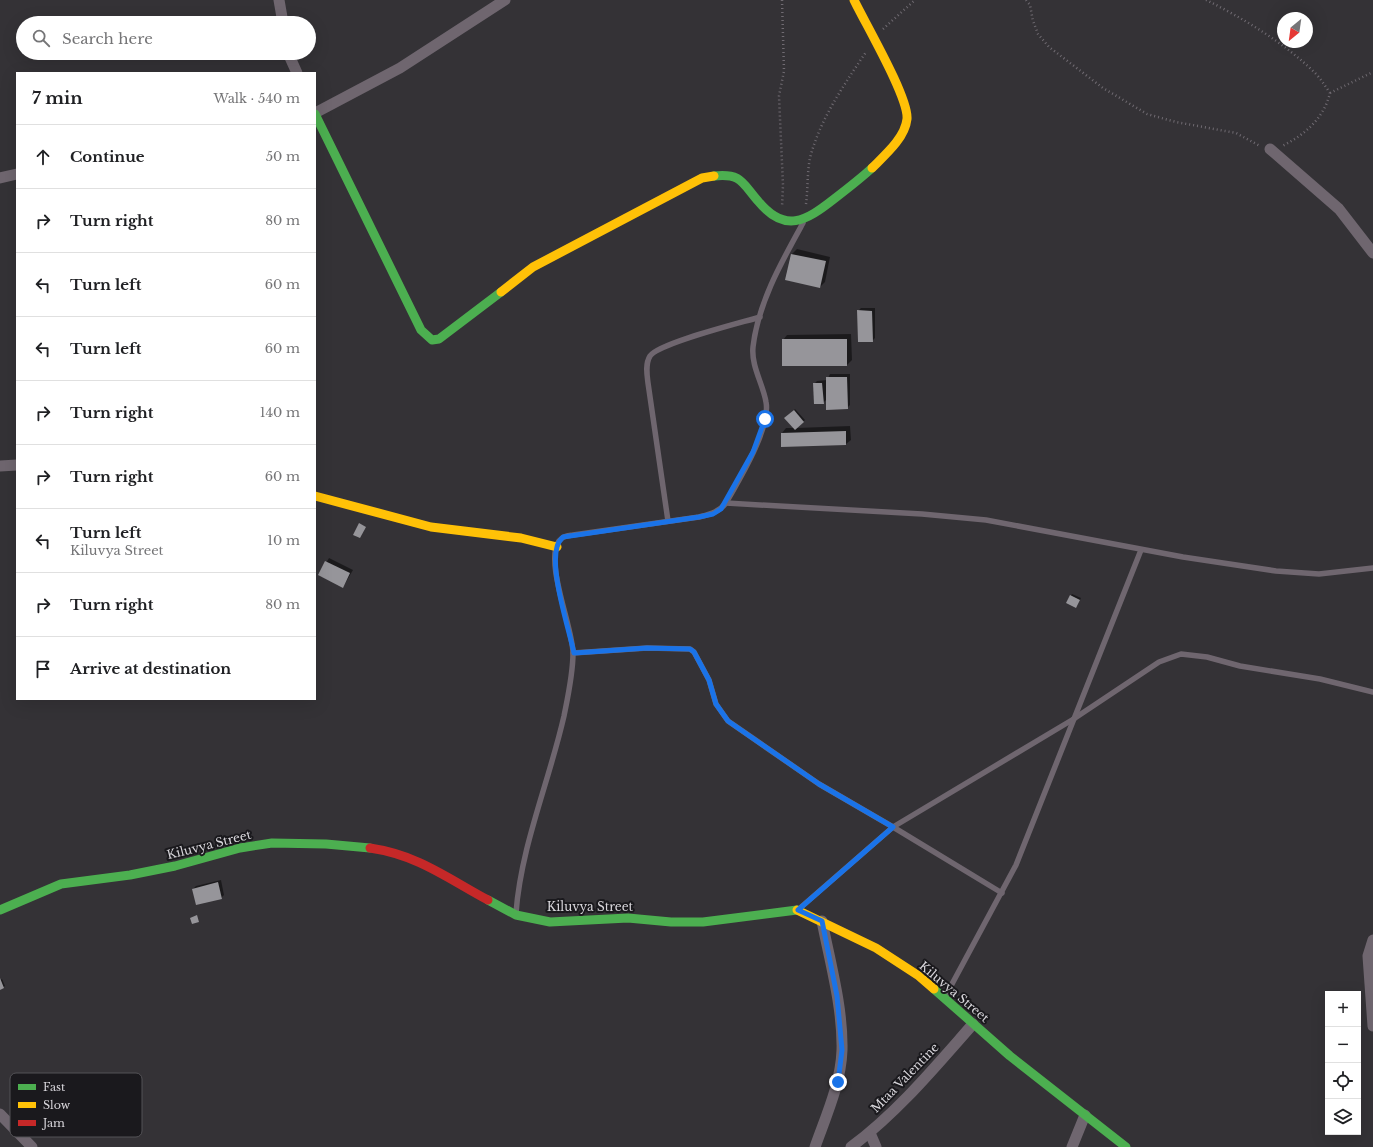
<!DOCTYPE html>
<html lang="en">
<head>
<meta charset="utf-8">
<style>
	:root { --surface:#fff; --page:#f2f2f2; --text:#202124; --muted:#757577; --line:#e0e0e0 }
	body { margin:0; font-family:"Libre Baskerville",serif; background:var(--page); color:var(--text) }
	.controls { position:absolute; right:12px; bottom:12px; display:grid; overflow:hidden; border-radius:0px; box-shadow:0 4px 16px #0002 }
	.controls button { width:36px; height:36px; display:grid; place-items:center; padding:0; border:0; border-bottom:1px solid var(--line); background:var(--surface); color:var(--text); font:20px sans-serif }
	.compass { position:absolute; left:1277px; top:12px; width:36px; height:36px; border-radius:50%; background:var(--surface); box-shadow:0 4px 16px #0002; rotate:209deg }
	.stop { position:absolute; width:12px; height:12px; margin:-9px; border:3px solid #1a73e8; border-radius:50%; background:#fff }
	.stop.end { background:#1a73e8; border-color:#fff; box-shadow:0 1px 4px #0008 }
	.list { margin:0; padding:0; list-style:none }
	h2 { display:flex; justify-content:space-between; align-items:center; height:52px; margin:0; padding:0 16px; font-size:17px }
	h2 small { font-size:13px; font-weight:400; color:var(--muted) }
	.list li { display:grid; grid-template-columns:26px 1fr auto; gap:12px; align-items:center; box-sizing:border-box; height:64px; padding:0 16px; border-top:1px solid var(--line) }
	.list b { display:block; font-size:15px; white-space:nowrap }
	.list p { margin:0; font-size:13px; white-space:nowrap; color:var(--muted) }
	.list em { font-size:13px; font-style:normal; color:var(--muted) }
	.icon { flex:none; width:22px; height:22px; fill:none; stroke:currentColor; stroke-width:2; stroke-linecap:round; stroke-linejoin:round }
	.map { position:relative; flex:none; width:1373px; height:1147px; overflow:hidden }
	.search { position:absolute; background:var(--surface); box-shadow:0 4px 16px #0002; left:16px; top:16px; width:300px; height:44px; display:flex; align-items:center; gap:10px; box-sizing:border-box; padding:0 14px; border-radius:22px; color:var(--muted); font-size:15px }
	.panel { position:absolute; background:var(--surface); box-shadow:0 4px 16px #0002; left:16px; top:72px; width:300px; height:628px; border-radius:0px }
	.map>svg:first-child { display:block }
	.shadow { fill:#0007 }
	.building { fill:#96959a }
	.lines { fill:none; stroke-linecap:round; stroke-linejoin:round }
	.path { stroke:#706b72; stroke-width:2.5; stroke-dasharray:1 3; stroke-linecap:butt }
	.lane { stroke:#6f666f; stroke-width:5.5 }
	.street { stroke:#6f666f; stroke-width:11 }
	.fast { stroke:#4caf50; stroke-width:9 }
	.slow { stroke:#ffc107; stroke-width:9 }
	.jam { stroke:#c62828; stroke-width:9 }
	.route { stroke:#1a73e8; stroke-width:5 }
	.labels { text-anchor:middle; stroke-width:4; stroke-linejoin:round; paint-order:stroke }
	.street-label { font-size:12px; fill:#d8d6db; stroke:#1a191d }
	.key { fill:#1a191d; stroke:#535256; stroke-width:1 }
	.key-label { font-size:11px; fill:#d8d6db }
</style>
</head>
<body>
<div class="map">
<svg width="1373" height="1147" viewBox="0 0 1373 1147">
	<rect width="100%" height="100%" fill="#343236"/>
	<g class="shadow">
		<polygon points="797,249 830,257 825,282 820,287 787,280 792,254"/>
		<polygon points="861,308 875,308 875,338 872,341 858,311"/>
		<polygon points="851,334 852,360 847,365 783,340 787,335"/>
		<polygon points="830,374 850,374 850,405 847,408 827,399 823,403 814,384 817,381 827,380"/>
		<polygon points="795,409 805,420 796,428 850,426 851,440 846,444 782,433 786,428 795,428 786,418"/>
		<polygon points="329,558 353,570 343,587 319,575"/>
		<polygon points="1072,594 1081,598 1077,606 1067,602"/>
		<polygon points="221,880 224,895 221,898 193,889 196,886"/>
		<polygon points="2,979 5,986 0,989 0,980"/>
	</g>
	<g class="building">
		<polygon points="791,254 826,261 820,288 785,280"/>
		<polygon points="857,310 872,311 873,342 858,342"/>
		<rect x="782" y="339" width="65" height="27"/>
		<polygon points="826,377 847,377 848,409 826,410"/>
		<polygon points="813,383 822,383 824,404 814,404"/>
		<polygon points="794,410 804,422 795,430 784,418"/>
		<polygon points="846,431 846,445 781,447 781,433"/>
		<polygon points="359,523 366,527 360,538 353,535"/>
		<polygon points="325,561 350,573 343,588 318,575"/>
		<polygon points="1070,595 1080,600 1076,608 1066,603"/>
		<polygon points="218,882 222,899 196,905 192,889"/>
		<polygon points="197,915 199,922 192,924 190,918"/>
		<polygon points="0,978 4,988 0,990"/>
	</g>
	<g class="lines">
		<g class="path">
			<polyline points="782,0 784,71 779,96 783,185 782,207"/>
			<polyline points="1026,0 1030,5 1033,21 1038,34 1049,47 1103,88 1147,114 1176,122 1236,133 1260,146"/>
			<path d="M1206 0C1243 18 1286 44 1315 73 1321 79 1325 86 1330 93 1324 118 1305 135 1282 146"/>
			<polyline points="883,29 915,0"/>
			<polyline points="1330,93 1373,72"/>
			<path d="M806 204C808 189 807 173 810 158 820 119 844 85 866 52"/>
		</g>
		<g class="lane">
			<polyline points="726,503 922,514 986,520 1183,557 1276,571 1319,574 1373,568"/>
			<path d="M668 521 648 383C647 375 645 364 650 356 659 343 740 323 760 317"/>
			<polyline points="573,653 647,648 690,649 694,652 709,680 716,704 728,721 819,784 893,827 1002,893"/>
			<polyline points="800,908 893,827 1072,720 1159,662 1181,654 1207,657 1240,666 1320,679 1373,692"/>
			<path d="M516 913C521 846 549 782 564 716 568 696 573 674 573 653 573 628 544 561 559 541 563 536 567 536 573 535L699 517C710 514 719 512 726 503 739 480 771 428 766 402 763 384 751 366 753 347 758 303 782 261 803 223"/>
			<polyline points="945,997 1016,865 1141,550"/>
		</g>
		<g class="street">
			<polyline points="279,0 283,23"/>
			<polyline points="288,53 297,73"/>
			<polyline points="315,113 400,68 505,0"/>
			<polyline points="1270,149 1339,209 1373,253"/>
			<polyline points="0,178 17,174"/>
			<polyline points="0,466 17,465"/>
			<polyline points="1373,940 1368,956 1373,1026"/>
			<polyline points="0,1114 32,1147"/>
			<polyline points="870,1133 876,1147"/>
			<path d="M815 1147C826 1116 841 1083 842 1050 843 1008 830 962 822 921"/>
			<path d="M851 1147C898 1112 935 1067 973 1024"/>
			<polyline points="1072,1147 1085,1115"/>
		</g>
		<g class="fast">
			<polyline points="315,114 421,330 432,340 439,339 501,292"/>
			<path d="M714 176C742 173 742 183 758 201 785 234 806 221 834 199 847 189 860 179 872 168"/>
			<polyline points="488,900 516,915 550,922 628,918 671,922 703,922 797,910"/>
			<polyline points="0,910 61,884 130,875 175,866 240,848 272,843 326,844 370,848"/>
			<polyline points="934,989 1010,1056 1126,1147"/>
		</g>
		<g class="slow">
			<path d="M854 0C865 23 909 98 907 119 905 138 885 155 872 168"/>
			<polyline points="501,292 533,267 702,178 714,176"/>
			<polyline points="315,496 431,527 521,538 557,547"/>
			<polyline points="797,910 876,948 919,976 934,989"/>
		</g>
		<path class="jam" d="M370 848C418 855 447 878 488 900"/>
	</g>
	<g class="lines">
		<path class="route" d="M765 419 753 452 721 509 713 514 699 517 563 537C560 540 558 542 557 547 550 571 568 626 574 653L647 648 690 649 694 652 709 680 716 704 728 721 819 784 893 827 798 910 822 921 837 996 842 1050 838 1082"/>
	</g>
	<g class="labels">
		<g class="street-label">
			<text transform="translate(209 845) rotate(-14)" y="4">Kiluvya Street</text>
			<text x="590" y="911">Kiluvya Street</text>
			<text transform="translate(954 992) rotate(40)" y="4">Kiluvya Street</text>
			<text transform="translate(905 1078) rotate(-46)" y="4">Mtaa Valentine</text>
		</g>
	</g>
	<rect x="10" y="1073" width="132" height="64" rx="6" class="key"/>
	<rect x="18" y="1084" width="18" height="6" fill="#4caf50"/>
	<rect x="18" y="1102" width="18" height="6" fill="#ffc107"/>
	<rect x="18" y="1120" width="18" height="6" fill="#c62828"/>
	<g class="key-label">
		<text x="43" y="1091">Fast</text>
		<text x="43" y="1109">Slow</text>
		<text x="43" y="1127">Jam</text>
	</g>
</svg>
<div class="controls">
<button>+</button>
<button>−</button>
<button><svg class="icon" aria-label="locate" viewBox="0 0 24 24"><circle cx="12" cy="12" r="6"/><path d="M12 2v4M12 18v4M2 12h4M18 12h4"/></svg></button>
<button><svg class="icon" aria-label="layers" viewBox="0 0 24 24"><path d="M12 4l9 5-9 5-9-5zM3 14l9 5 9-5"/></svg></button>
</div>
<svg class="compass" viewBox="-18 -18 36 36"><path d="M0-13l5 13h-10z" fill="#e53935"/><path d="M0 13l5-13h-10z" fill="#757577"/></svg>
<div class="stop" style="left:765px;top:419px"></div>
<div class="stop end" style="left:838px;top:1082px"></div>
<div class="search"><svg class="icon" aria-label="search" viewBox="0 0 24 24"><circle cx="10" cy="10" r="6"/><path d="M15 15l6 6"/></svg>Search here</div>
<section class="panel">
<h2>7 min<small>Walk · 540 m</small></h2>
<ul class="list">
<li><svg class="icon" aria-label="ahead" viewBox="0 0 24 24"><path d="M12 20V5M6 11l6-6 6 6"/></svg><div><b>Continue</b></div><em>50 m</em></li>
<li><svg class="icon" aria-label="right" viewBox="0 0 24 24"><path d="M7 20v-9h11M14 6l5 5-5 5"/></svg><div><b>Turn right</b></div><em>80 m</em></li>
<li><svg class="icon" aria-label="left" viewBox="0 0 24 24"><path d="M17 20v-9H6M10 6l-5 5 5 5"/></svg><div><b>Turn left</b></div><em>60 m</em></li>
<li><svg class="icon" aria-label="left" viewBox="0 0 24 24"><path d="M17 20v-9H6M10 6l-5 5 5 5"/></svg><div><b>Turn left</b></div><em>60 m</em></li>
<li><svg class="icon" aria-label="right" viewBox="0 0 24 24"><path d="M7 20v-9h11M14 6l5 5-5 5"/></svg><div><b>Turn right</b></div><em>140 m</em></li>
<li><svg class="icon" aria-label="right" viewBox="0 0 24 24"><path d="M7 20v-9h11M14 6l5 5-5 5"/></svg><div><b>Turn right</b></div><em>60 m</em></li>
<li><svg class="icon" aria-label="left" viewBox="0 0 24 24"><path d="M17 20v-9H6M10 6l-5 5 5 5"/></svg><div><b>Turn left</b><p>Kiluvya Street</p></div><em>10 m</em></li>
<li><svg class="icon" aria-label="right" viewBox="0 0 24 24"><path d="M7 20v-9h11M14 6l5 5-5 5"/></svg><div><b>Turn right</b></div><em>80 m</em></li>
<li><svg class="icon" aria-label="arrive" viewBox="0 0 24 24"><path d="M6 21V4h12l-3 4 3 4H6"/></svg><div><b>Arrive at destination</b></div></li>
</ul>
</section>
</div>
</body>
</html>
